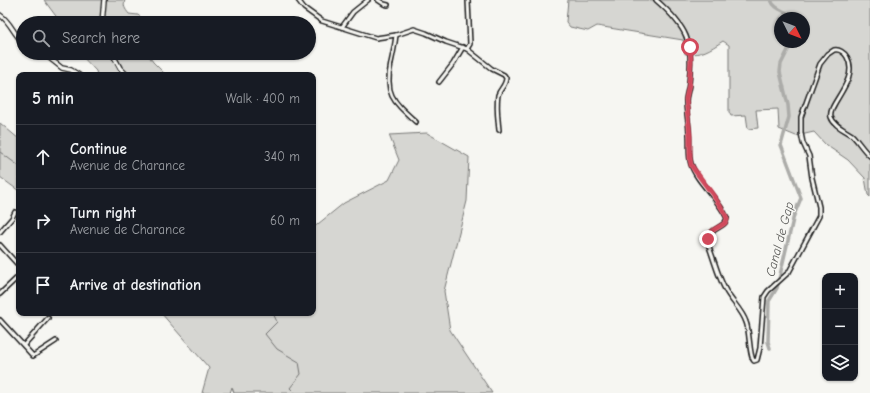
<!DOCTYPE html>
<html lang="en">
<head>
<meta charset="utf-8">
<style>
	:root { --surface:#171b24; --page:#242831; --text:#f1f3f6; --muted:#9ea1a6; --line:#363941 }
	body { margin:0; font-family:"Comic Neue",sans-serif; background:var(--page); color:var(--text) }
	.controls { position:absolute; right:12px; bottom:12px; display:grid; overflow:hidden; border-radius:8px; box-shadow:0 1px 3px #0004 }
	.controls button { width:36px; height:36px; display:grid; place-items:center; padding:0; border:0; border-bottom:1px solid var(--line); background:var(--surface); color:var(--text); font:20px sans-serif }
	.compass { position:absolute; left:774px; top:12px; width:36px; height:36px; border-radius:50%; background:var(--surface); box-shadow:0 1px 3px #0004; rotate:132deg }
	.stop { position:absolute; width:12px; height:12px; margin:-9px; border:3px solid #d1495b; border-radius:50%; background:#fff }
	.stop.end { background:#d1495b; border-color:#fff; box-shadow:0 1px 4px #0008 }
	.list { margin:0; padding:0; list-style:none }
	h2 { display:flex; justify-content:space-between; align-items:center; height:52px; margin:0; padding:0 16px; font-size:17px }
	h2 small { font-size:13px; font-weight:400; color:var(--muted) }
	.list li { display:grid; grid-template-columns:26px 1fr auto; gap:12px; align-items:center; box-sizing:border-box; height:64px; padding:0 16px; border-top:1px solid var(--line) }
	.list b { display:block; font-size:15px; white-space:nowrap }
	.list p { margin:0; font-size:13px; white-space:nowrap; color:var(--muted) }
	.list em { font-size:13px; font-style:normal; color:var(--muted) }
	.icon { flex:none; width:22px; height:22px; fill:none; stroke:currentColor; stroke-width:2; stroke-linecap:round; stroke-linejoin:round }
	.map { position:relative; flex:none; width:870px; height:393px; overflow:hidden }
	.search { position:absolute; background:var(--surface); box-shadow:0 1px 3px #0004; left:16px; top:16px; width:300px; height:44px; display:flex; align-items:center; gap:10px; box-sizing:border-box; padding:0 14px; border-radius:22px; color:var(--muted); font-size:15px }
	.panel { position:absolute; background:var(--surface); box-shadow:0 1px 3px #0004; left:16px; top:72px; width:300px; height:244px; border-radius:8px }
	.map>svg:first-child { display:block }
	.green { fill:#d6d6d2; stroke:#797977; fill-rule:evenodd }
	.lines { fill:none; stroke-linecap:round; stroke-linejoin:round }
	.stream { stroke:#727271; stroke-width:1 }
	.canal { stroke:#acaca9; stroke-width:3.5 }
	.minor-casing { stroke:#1c1c1c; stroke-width:6 }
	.tertiary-casing { stroke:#1c1c1c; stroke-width:6 }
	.minor { stroke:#f6f6f2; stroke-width:3 }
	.tertiary { stroke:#f6f6f2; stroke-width:3.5 }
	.route { stroke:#d1495b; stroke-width:5 }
	.labels { text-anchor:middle; stroke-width:3; stroke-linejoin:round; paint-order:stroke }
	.water-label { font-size:13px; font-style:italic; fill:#565654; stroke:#f6f6f2 }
</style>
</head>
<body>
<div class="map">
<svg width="870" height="393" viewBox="0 0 870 393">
	<rect width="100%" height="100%" fill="#f6f6f2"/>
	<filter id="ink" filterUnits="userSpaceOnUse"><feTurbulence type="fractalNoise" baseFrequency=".025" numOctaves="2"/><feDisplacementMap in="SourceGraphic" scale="8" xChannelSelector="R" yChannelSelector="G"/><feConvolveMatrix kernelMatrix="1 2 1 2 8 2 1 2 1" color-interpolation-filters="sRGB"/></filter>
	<g filter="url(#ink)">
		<g class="green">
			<path d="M44 0H125C123 6 125 9 129 14L138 15 147 23H61Z"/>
			<path d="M568 0H870V197L868 195 865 178 848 160 826 145 814 132 796 136 779 129 778 109 756 110 758 128 748 129 746 115 731 116 729 112V45L723 41C709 50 702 55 685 54L683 40 597 26 588 31 570 27 566 22ZM780 18H804V42H780Z"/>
			<polygon points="79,53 147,53 153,62 166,75 97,75 96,71"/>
			<polygon points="0,123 19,139 19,191 0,177"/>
			<polygon points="427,133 469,157 467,201 444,291 450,330 492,393 234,393 232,387 230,393 202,393 209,368 161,313 313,313 313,228 344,203 389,180 399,160 389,135"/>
		</g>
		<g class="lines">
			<g class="stream">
				<polyline points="0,152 19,166"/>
				<polyline points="273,313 277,322 265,334 277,349 299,362 301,374 290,388 295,393"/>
			</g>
			<g class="canal">
				<path d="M771 0C775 11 787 10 793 18"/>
				<polyline points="770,348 768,342 769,301 777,288 794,215 801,198 781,145 789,117 788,105 780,72 781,64 789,48 790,42"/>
			</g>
			<defs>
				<g id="minor">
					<path d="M298 0 304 8 322 21 376 38 396 35 414 29 426 33 446 42 467 49 492 69 504 75 506 78C506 85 500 89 498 95 496 107 498 119 499 130"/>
					<polyline points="378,0 384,4 388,5"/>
					<path d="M656 0C687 27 694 42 689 83 689 89 686 95 686 101 686 112 689 123 689 134 690 144 688 155 691 164 697 183 718 198 727 218 725 230 708 225 708 244 714 259 718 277 726 291 732 302 742 310 746 322 750 331 749 357 754 361L757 360 760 348 764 297 768 291 789 272 819 216V207L812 178 809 156 803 143 801 133V117L820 64 828 54 834 50C839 49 844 52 847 57 860 80 827 104 831 117 834 126 845 130 852 135 858 141 863 150 870 156"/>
					<polyline points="342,27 353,12 368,0"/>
					<path d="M396 35C395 44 393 54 391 63 384 95 394 102 416 122"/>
					<polyline points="467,49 470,44 468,0"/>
					<polyline points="439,82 453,64 463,47"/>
					<polyline points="0,232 12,218 15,212"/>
					<polyline points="0,245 19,266"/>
					<polyline points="0,294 19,276"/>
					<polyline points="0,320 33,356 56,341"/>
					<polyline points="24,345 48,318"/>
				</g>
				<g id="tertiary">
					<path d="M0 15C11 22 13 34 23 42"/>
					<polyline points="102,23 104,0"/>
					<polyline points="43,53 62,68 71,70 79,75"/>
					<polyline points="112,53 120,68 127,75"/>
				</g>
			</defs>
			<use href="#minor" class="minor-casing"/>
			<use href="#tertiary" class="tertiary-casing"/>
			<use href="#minor" class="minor"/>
			<use href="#tertiary" class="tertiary"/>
		</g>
	</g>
	<g class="lines" filter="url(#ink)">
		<path class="route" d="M690 47 691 61 689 84 686 99 690 135V158L691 165C697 174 728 213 727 220 725 227 711 226 708 239"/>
	</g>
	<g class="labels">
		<g class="water-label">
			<text transform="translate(779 239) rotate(-75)" y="5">Canal de Gap</text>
		</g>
	</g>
</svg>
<div class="controls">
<button>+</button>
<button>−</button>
<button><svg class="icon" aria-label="layers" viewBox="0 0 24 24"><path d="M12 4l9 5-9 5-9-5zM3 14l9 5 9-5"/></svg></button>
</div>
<svg class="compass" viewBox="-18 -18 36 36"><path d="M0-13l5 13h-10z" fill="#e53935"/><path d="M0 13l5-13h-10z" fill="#9ea1a6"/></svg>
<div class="stop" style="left:690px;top:47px"></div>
<div class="stop end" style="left:708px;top:239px"></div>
<div class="search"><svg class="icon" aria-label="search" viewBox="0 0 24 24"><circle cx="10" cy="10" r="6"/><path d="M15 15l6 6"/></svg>Search here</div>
<section class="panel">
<h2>5 min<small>Walk · 400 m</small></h2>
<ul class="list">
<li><svg class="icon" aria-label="ahead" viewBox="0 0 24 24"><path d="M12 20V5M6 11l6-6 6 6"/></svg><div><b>Continue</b><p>Avenue de Charance</p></div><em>340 m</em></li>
<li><svg class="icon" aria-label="right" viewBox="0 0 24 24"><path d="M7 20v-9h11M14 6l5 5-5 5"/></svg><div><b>Turn right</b><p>Avenue de Charance</p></div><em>60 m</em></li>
<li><svg class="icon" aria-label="arrive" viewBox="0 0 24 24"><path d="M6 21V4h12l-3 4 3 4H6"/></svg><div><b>Arrive at destination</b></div></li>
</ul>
</section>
</div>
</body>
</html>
